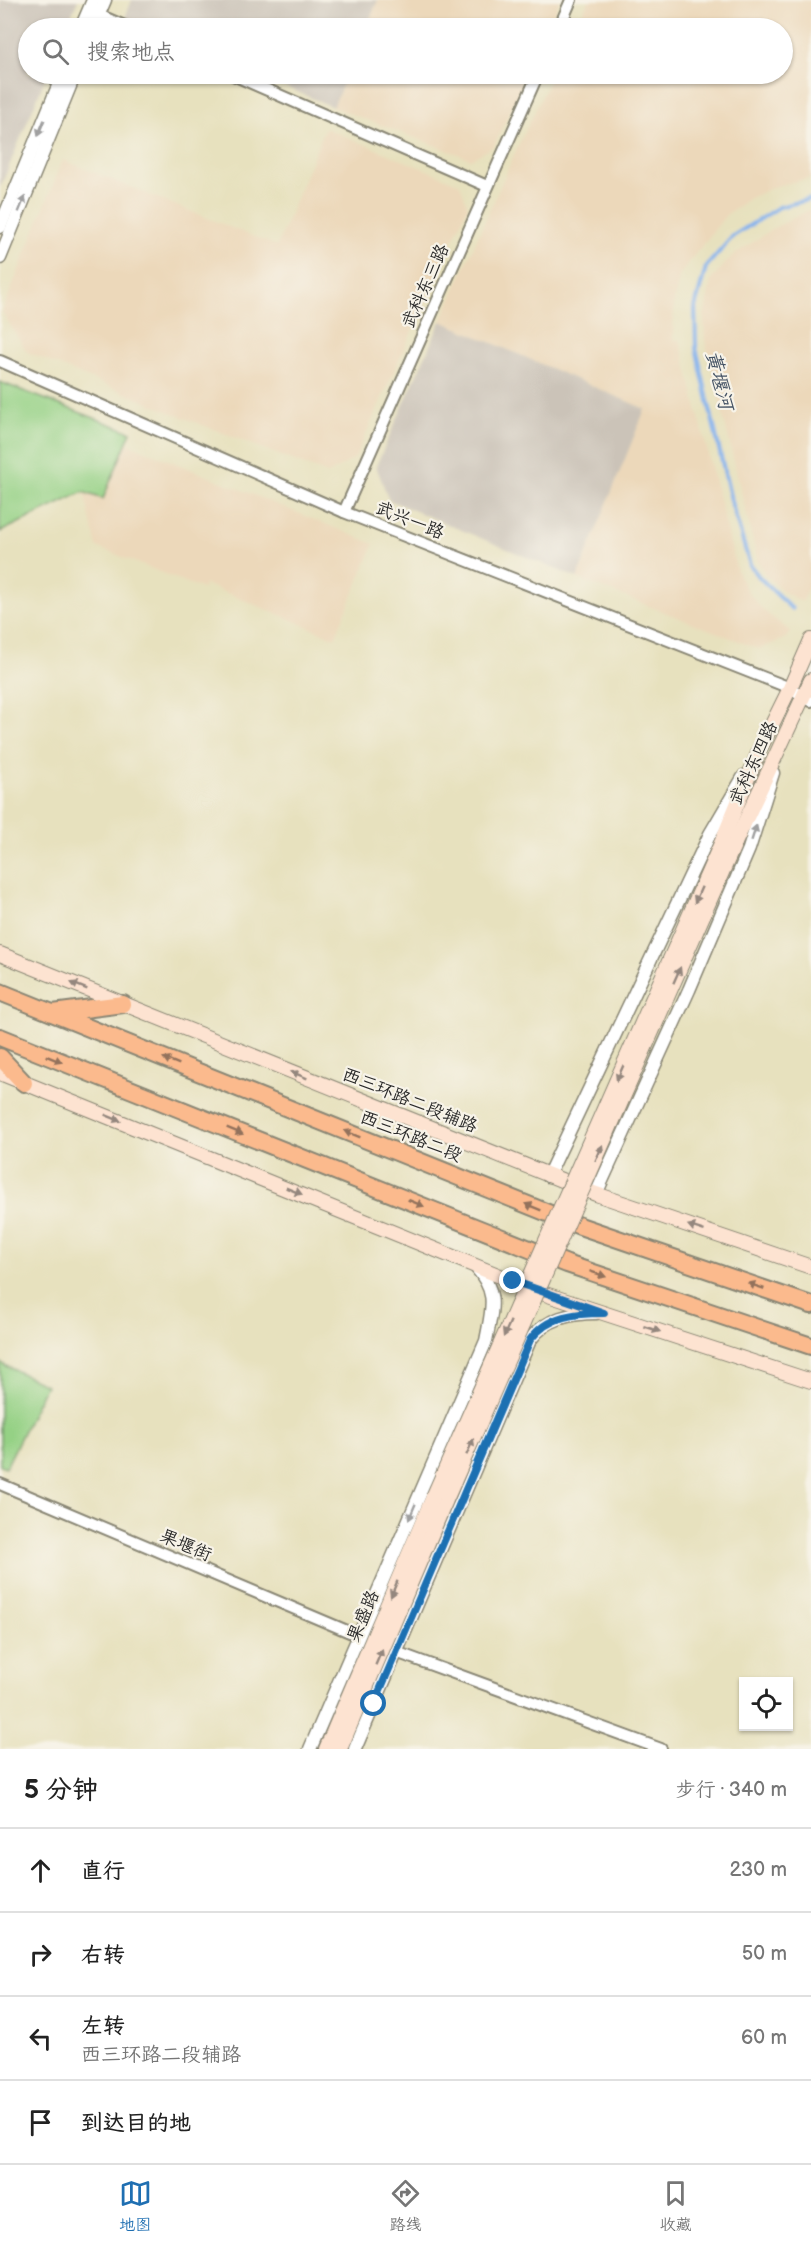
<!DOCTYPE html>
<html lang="zh">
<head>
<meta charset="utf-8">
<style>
	:root { --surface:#fff; --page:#f6f6f6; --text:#222; --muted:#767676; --line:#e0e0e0; --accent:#1f6fb2 }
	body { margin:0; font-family:"Balsamiq Sans","LXGW WenKai TC",sans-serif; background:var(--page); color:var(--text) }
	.controls { position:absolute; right:18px; bottom:18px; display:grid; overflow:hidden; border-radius:0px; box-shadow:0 2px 4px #0004 }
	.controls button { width:54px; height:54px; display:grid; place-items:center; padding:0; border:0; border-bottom:2px solid var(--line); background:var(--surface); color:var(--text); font:30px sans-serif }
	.stop { position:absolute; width:18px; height:18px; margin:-14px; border:4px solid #1f6fb2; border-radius:50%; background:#fff }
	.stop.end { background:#1f6fb2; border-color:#fff; box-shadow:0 2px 6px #0008 }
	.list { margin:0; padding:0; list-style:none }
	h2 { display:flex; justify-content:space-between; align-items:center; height:78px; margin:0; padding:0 24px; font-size:26px }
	h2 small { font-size:20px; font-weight:400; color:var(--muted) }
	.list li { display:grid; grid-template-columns:39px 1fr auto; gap:18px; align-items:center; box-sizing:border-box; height:84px; padding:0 24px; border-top:2px solid var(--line) }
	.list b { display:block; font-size:22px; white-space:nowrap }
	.list p { margin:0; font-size:20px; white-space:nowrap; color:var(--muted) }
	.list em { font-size:20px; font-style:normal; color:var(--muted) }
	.icon { flex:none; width:33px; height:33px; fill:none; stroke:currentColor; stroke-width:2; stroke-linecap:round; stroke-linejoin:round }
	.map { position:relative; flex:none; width:811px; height:1749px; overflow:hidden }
	.search { position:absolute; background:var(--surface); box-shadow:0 2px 4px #0004; left:18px; right:18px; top:18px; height:66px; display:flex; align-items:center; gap:15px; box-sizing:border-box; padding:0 21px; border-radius:33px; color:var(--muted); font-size:22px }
	.sheet { height:414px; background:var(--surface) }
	nav { display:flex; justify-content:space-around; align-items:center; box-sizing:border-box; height:84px; border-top:2px solid var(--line); background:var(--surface); font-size:16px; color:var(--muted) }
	nav a { display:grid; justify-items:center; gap:3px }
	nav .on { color:var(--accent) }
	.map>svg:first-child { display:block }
	.built { fill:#ecd8ba }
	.industrial { fill:#cbc3b8 }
	.green { fill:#95d185; stroke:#607e58; stroke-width:1.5 }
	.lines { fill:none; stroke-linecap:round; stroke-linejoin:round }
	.stream { stroke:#82b1ed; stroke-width:4 }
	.minor-casing { stroke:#898674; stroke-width:14 }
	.tertiary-casing { stroke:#898674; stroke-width:15 }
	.secondary-casing { stroke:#898674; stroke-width:16 }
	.trunk-casing { stroke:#898674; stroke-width:20 }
	.minor { stroke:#fff; stroke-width:10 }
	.tertiary { stroke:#fff; stroke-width:12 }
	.secondary { stroke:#fde3d1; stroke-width:14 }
	.trunk { stroke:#fbba8d; stroke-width:16 }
	.secondary-bridge-casing { stroke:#898674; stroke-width:16; stroke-linecap:butt }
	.secondary-bridge { stroke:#fde3d1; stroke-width:14 }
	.oneway { fill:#a0a0a0 }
	.oneway2 { fill:#94877e }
	.oneway3 { fill:#93725c }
	.route { stroke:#1f6fb2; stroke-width:8 }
	.labels { text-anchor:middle; stroke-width:4.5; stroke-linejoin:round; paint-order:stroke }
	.street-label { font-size:18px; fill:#2b2b2b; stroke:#f7f3e8 }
	.water-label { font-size:20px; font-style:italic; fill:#455365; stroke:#f7f3e8 }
</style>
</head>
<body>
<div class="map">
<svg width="811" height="1749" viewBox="0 0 811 1749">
	<rect width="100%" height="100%" fill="#f7f3e8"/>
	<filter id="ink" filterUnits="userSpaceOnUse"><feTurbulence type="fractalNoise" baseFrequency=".0167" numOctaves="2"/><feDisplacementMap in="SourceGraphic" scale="12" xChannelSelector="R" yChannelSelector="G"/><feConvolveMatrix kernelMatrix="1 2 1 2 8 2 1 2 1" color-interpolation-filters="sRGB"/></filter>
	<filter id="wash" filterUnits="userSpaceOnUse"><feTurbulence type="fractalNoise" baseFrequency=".008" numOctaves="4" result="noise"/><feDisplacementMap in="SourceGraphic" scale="24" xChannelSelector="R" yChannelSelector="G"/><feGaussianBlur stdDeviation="1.35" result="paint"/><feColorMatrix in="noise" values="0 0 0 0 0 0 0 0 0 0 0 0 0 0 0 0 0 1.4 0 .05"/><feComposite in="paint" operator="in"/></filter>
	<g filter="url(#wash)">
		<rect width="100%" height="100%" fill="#e7e1be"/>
		<g class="built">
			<polygon points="378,0 560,0 548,28 366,28"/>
			<polygon points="589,0 811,0 811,178 776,186 750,198 726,215 680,274 674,300 673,340 680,340 737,571 747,591 763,610 791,632 786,638 759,649 577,578 645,409 441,321 518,146 553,74 782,74 782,28 575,28"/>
			<polygon points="347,74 527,74 494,146 471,159 333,107"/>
			<polygon points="325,128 460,184 468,207 355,458 328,474 177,415 27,352 2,312 63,160 277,246"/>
			<polygon points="811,209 811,581 802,602 784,592 766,576 758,562 705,340 704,318 711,280 732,256 774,228"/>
			<polygon points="126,443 374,544 335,638 205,584 203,589 97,547 84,492 103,499"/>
		</g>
		<g class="industrial">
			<polygon points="0,0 78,0 66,28 28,28 28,74 47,74 0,188"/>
			<polygon points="132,0 378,0 366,28 150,28 125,18"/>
			<polygon points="255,74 347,74 333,107"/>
			<polygon points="441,321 645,409 577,578 389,500 376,466"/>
		</g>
		<g class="green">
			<polygon points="0,382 131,432 103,499 83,492 0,532"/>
			<polygon points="0,1363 46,1385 6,1467 0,1465"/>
		</g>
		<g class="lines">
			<polyline class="stream" points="792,609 760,578 750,565 732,505 696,348 695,307 706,267 733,236 779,207 811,199"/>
		</g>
	</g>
	<g filter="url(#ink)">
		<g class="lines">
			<defs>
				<g id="minor">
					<polyline points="99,15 129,28"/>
					<polyline points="559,28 571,0"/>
					<polyline points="231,74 487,186"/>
					<polyline points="0,361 344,512 790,688 811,701"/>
					<polyline points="344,512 538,74"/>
					<polyline points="0,1484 359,1636"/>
					<polyline points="396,1652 661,1749"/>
				</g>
				<g id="tertiary">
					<polyline points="81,28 93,0"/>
					<polyline points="93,28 105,0"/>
					<polyline points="0,227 63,74"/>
					<polyline points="0,258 75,74"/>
					<polyline points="548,1176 710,834 744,776"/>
					<polyline points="596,1194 689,990 749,849 773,773"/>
					<path d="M310 1749 486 1341C492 1308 499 1293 475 1266"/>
					<path d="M355 1749 530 1340C546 1318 571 1313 597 1313"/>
				</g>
				<g id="secondary">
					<polyline points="722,841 760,749 790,688 811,640"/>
					<polyline points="735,843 811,680"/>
					<polyline points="0,954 596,1194 811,1267"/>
					<polyline points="0,1073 542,1293 811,1381"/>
					<polyline points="326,1749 433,1497"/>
					<polyline points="340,1749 446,1500"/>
				</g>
				<g id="trunk">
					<polyline points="0,992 580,1226 811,1305"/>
					<polyline points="53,1013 123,1004"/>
					<polyline points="0,1037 567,1264 811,1346"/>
					<polyline points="0,1057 24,1083"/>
				</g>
			</defs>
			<use href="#minor" class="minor-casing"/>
			<use href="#tertiary" class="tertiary-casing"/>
			<use href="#secondary" class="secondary-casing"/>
			<use href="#trunk" class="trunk-casing"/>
			<use href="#minor" class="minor"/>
			<use href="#tertiary" class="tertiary"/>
			<use href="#secondary" class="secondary"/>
			<use href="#trunk" class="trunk"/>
			<defs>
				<g id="secondary-bridge">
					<polyline points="433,1497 722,841"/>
					<polyline points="446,1500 735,843"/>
				</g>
			</defs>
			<use href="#secondary-bridge" class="secondary-bridge-casing"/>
			<use href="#secondary-bridge" class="secondary-bridge"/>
		</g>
		<defs><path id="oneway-solid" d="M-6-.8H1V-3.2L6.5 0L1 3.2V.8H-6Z" transform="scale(1.5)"/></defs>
		<g class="oneway">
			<use href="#oneway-solid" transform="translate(41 128) rotate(112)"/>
			<use href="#oneway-solid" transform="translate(22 204) rotate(-68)"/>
			<use href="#oneway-solid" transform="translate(754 833) rotate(-72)"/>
			<use href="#oneway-solid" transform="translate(412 1512) rotate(113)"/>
		</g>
		<g class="oneway2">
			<use href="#oneway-solid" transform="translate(698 895) rotate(114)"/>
			<use href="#oneway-solid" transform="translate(677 975) rotate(-66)"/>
			<use href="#oneway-solid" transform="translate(79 986) rotate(-158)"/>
			<use href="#oneway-solid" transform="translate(620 1073) rotate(114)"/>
			<use href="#oneway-solid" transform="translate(299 1075) rotate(-158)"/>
			<use href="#oneway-solid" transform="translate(113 1118) rotate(22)"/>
			<use href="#oneway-solid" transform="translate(599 1153) rotate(-66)"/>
			<use href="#oneway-solid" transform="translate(294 1191) rotate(22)"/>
			<use href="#oneway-solid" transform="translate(696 1228) rotate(-161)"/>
			<use href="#oneway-solid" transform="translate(507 1329) rotate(114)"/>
			<use href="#oneway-solid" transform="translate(652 1329) rotate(18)"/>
			<use href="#oneway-solid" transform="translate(470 1447) rotate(-66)"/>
			<use href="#oneway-solid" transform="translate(394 1589) rotate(113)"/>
			<use href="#oneway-solid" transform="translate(379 1657) rotate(-67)"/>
		</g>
		<g class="oneway3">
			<use href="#oneway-solid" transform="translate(54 1059) rotate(22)"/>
			<use href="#oneway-solid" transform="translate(171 1061) rotate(-158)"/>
			<use href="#oneway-solid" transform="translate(235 1131) rotate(22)"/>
			<use href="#oneway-solid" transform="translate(352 1134) rotate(-158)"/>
			<use href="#oneway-solid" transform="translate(416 1203) rotate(22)"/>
			<use href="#oneway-solid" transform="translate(533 1207) rotate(-158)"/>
			<use href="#oneway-solid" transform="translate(598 1274) rotate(19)"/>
			<use href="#oneway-solid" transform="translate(756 1286) rotate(-161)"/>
		</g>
	</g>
	<g class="lines" filter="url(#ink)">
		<path class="route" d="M374 1704 530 1340C548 1315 576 1313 604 1313L513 1281"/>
	</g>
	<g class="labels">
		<g class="street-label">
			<text transform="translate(425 286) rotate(-66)" y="6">武科东三路</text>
			<text transform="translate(410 520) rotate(22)" y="6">武兴一路</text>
			<text transform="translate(753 763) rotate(-65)" y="6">武科东四路</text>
			<text transform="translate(410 1100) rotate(22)" y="6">西三环路二段辅路</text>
			<text transform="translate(411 1136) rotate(22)" y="6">西三环路二段</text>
			<text transform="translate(186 1545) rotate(23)" y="6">果堰街</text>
			<text transform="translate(363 1616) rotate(-67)" y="6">果盛路</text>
		</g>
		<g class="water-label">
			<text transform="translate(720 380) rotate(76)" y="7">黄堰河</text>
		</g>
	</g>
</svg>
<div class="controls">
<button><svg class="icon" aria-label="locate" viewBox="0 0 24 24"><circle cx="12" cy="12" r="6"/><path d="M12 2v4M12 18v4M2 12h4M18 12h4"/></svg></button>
</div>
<div class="stop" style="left:374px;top:1704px"></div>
<div class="stop end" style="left:513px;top:1281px"></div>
<div class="search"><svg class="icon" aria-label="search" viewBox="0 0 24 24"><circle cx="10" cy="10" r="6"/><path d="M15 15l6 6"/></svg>搜索地点</div>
</div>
<section class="sheet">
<h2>5 分钟<small>步行 · 340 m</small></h2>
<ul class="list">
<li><svg class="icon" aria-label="ahead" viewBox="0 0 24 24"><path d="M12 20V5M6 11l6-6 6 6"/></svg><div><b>直行</b></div><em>230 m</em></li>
<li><svg class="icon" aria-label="right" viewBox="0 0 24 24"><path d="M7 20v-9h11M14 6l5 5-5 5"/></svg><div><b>右转</b></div><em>50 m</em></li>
<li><svg class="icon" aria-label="left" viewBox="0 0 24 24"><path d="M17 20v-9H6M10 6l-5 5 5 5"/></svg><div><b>左转</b><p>西三环路二段辅路</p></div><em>60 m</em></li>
<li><svg class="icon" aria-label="arrive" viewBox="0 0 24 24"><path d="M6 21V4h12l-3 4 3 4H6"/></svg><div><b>到达目的地</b></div></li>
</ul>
</section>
<nav>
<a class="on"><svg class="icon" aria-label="map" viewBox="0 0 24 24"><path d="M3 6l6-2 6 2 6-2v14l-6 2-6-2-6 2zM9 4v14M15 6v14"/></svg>地图</a>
<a><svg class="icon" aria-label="directions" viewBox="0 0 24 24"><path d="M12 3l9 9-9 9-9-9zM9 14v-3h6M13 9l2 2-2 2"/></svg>路线</a>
<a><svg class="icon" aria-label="saved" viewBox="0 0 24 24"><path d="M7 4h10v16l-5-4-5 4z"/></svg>收藏</a>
</nav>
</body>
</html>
